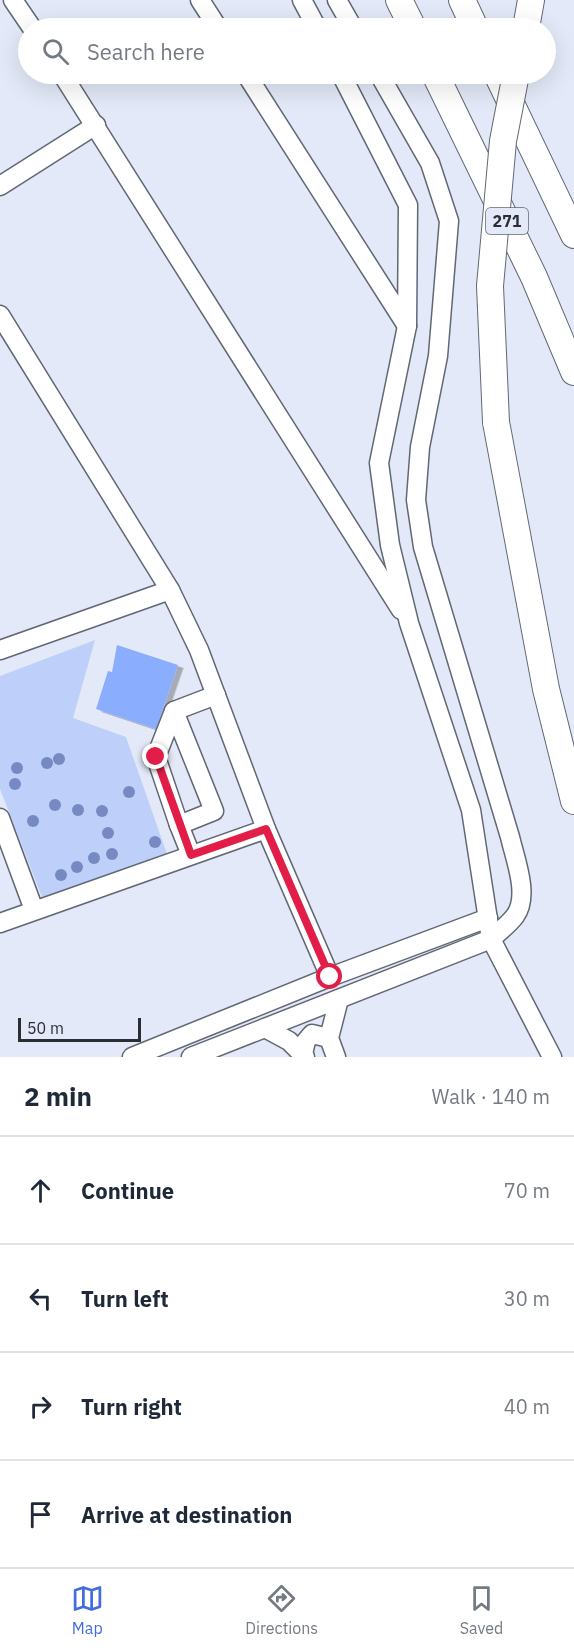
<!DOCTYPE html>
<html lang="en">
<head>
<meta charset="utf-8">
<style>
	:root { --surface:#fff; --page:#f6f6f7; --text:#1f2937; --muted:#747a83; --line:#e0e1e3; --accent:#436cde }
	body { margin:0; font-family:"IBM Plex Sans",sans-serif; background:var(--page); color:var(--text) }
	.scale { position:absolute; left:18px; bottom:15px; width:123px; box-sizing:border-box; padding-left:6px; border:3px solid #2b2d33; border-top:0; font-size:16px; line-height:21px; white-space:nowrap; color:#2b2d33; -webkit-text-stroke:4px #e3e9f8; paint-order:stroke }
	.stop { position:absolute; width:18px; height:18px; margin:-14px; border:4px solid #e11d48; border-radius:50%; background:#fff }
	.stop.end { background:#e11d48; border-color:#fff; box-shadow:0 2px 6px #0008 }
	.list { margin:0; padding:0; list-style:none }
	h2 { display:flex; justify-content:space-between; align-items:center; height:78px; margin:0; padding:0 24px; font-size:26px }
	h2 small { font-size:20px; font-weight:400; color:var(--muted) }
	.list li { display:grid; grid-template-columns:39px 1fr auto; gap:18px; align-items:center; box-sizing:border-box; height:108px; padding:0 24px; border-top:2px solid var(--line) }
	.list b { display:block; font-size:22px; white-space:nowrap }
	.list em { font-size:20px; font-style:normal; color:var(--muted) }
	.icon { flex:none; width:33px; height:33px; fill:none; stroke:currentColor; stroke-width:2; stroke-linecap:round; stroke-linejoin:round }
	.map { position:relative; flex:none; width:574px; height:1057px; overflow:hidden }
	.search { position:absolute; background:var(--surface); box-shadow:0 6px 24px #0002; left:18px; right:18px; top:18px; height:66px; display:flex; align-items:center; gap:15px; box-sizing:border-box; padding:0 21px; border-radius:33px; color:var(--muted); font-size:22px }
	.sheet { height:510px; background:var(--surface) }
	nav { display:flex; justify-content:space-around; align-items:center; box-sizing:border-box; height:84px; border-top:2px solid var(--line); background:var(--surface); font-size:16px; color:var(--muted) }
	nav a { display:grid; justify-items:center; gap:3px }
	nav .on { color:var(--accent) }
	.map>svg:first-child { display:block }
	.green { fill:#bed0f9 }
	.building { fill:#8badfd; filter:url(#shadow) }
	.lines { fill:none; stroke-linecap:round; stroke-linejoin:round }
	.minor-casing { stroke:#616773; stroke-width:21 }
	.highway-casing { stroke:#616773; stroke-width:28 }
	.minor { stroke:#fff; stroke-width:18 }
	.highway { stroke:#fff; stroke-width:26 }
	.highway-bridge-casing { stroke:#616773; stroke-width:28; stroke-linecap:butt }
	.highway-bridge { stroke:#fff; stroke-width:26 }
	.tree { fill:#7689c1 }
	.route { stroke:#e11d48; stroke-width:8 }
	.labels { text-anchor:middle; stroke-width:4.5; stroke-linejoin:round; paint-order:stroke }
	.shield { fill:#e3e9f8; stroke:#62656e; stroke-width:1.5 }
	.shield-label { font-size:16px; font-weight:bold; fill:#2b2d33 }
</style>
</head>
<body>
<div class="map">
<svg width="574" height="1057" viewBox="0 0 574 1057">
	<defs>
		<filter id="shadow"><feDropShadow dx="5.5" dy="3" stdDeviation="0" flood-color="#0004"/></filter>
	</defs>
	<rect width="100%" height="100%" fill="#e3e9f8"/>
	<polygon class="green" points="95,640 73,718 126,737 167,854 42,897 0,789 0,676"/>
	<polygon class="building" points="117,645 178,665 156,729 96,709 108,671 112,672"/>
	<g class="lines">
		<defs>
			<g id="minor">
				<polyline points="13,0 32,28"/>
				<polyline points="200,0 218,28"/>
				<polyline points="302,0 317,28"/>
				<polyline points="337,0 353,28"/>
				<polyline points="62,74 401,610"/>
				<polyline points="246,74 407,326"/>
				<polyline points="341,74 408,205 407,326 379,463 390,545 409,623 471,810 491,939 552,1057"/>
				<polyline points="0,186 96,125"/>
				<polyline points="0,315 170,590 199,650 266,829 330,977"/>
				<polyline points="0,650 170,590"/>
				<polyline points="174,711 156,757 179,825"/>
				<polyline points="0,818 34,910"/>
				<polyline points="191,855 179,825 214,811 174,711 216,695"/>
				<polyline points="0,923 266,829"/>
				<polyline points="265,1028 289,1041 305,1057"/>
				<polyline points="303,1054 306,1041 312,1034 329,1038"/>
				<polyline points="132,1057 330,977 488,918"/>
				<path d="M191 1057 491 939C499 932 509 924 515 916 530 896 515 859 510 837L423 547 416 500 420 447 438 356 449 221 430 163 379 74"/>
				<polyline points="336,1057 329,1038 339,999"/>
			</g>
			<g id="highway">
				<polyline points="399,0 413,28"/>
				<polyline points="462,0 475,28"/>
				<polyline points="526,28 531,0"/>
				<polyline points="435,74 534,277 574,372"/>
				<polyline points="497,74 574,235"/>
				<polyline points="496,422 546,689 574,801"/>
			</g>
		</defs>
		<use href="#minor" class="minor-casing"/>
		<use href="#highway" class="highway-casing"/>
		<use href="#minor" class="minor"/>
		<use href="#highway" class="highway"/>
		<defs>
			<polyline id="highway-bridge" points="496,422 490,286 503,141 516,74"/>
		</defs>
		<use href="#highway-bridge" class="highway-bridge-casing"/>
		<use href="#highway-bridge" class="highway-bridge"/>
	</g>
	<g class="tree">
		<circle cx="59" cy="759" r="6"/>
		<circle cx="47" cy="763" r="6"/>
		<circle cx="17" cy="768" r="6"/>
		<circle cx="15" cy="784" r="6"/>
		<circle cx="129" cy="792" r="6"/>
		<circle cx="55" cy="805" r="6"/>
		<circle cx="78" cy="810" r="6"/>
		<circle cx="102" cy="811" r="6"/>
		<circle cx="33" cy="821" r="6"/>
		<circle cx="108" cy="833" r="6"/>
		<circle cx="155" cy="842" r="6"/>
		<circle cx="112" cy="854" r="6"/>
		<circle cx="94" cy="858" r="6"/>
		<circle cx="77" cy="867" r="6"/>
		<circle cx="61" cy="875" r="6"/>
	</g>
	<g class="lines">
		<polyline class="route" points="156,757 191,855 266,829 330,977"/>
	</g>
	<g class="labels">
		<rect class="shield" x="486" y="208" width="42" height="26" rx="4.5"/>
		<g class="shield-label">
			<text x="507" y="227">271</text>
		</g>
	</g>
</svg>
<div class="scale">50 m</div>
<div class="stop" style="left:330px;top:977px"></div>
<div class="stop end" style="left:156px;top:757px"></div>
<div class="search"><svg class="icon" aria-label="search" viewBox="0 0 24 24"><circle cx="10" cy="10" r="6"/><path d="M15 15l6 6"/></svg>Search here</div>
</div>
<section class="sheet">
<h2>2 min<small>Walk · 140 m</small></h2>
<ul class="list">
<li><svg class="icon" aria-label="ahead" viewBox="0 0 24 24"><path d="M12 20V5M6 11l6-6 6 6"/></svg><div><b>Continue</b></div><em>70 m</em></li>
<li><svg class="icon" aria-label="left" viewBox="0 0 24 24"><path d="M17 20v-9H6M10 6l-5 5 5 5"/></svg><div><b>Turn left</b></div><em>30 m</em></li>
<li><svg class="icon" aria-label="right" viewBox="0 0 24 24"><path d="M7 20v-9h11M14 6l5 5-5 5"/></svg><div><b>Turn right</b></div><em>40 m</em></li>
<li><svg class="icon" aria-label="arrive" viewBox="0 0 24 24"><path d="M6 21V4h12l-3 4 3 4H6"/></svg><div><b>Arrive at destination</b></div></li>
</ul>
</section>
<nav>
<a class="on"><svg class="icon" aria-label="map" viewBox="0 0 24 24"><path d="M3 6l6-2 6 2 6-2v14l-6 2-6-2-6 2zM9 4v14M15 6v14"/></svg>Map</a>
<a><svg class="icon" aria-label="directions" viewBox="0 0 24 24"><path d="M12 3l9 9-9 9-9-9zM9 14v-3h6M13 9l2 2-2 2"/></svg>Directions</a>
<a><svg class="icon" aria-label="saved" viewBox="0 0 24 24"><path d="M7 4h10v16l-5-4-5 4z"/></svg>Saved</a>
</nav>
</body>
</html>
